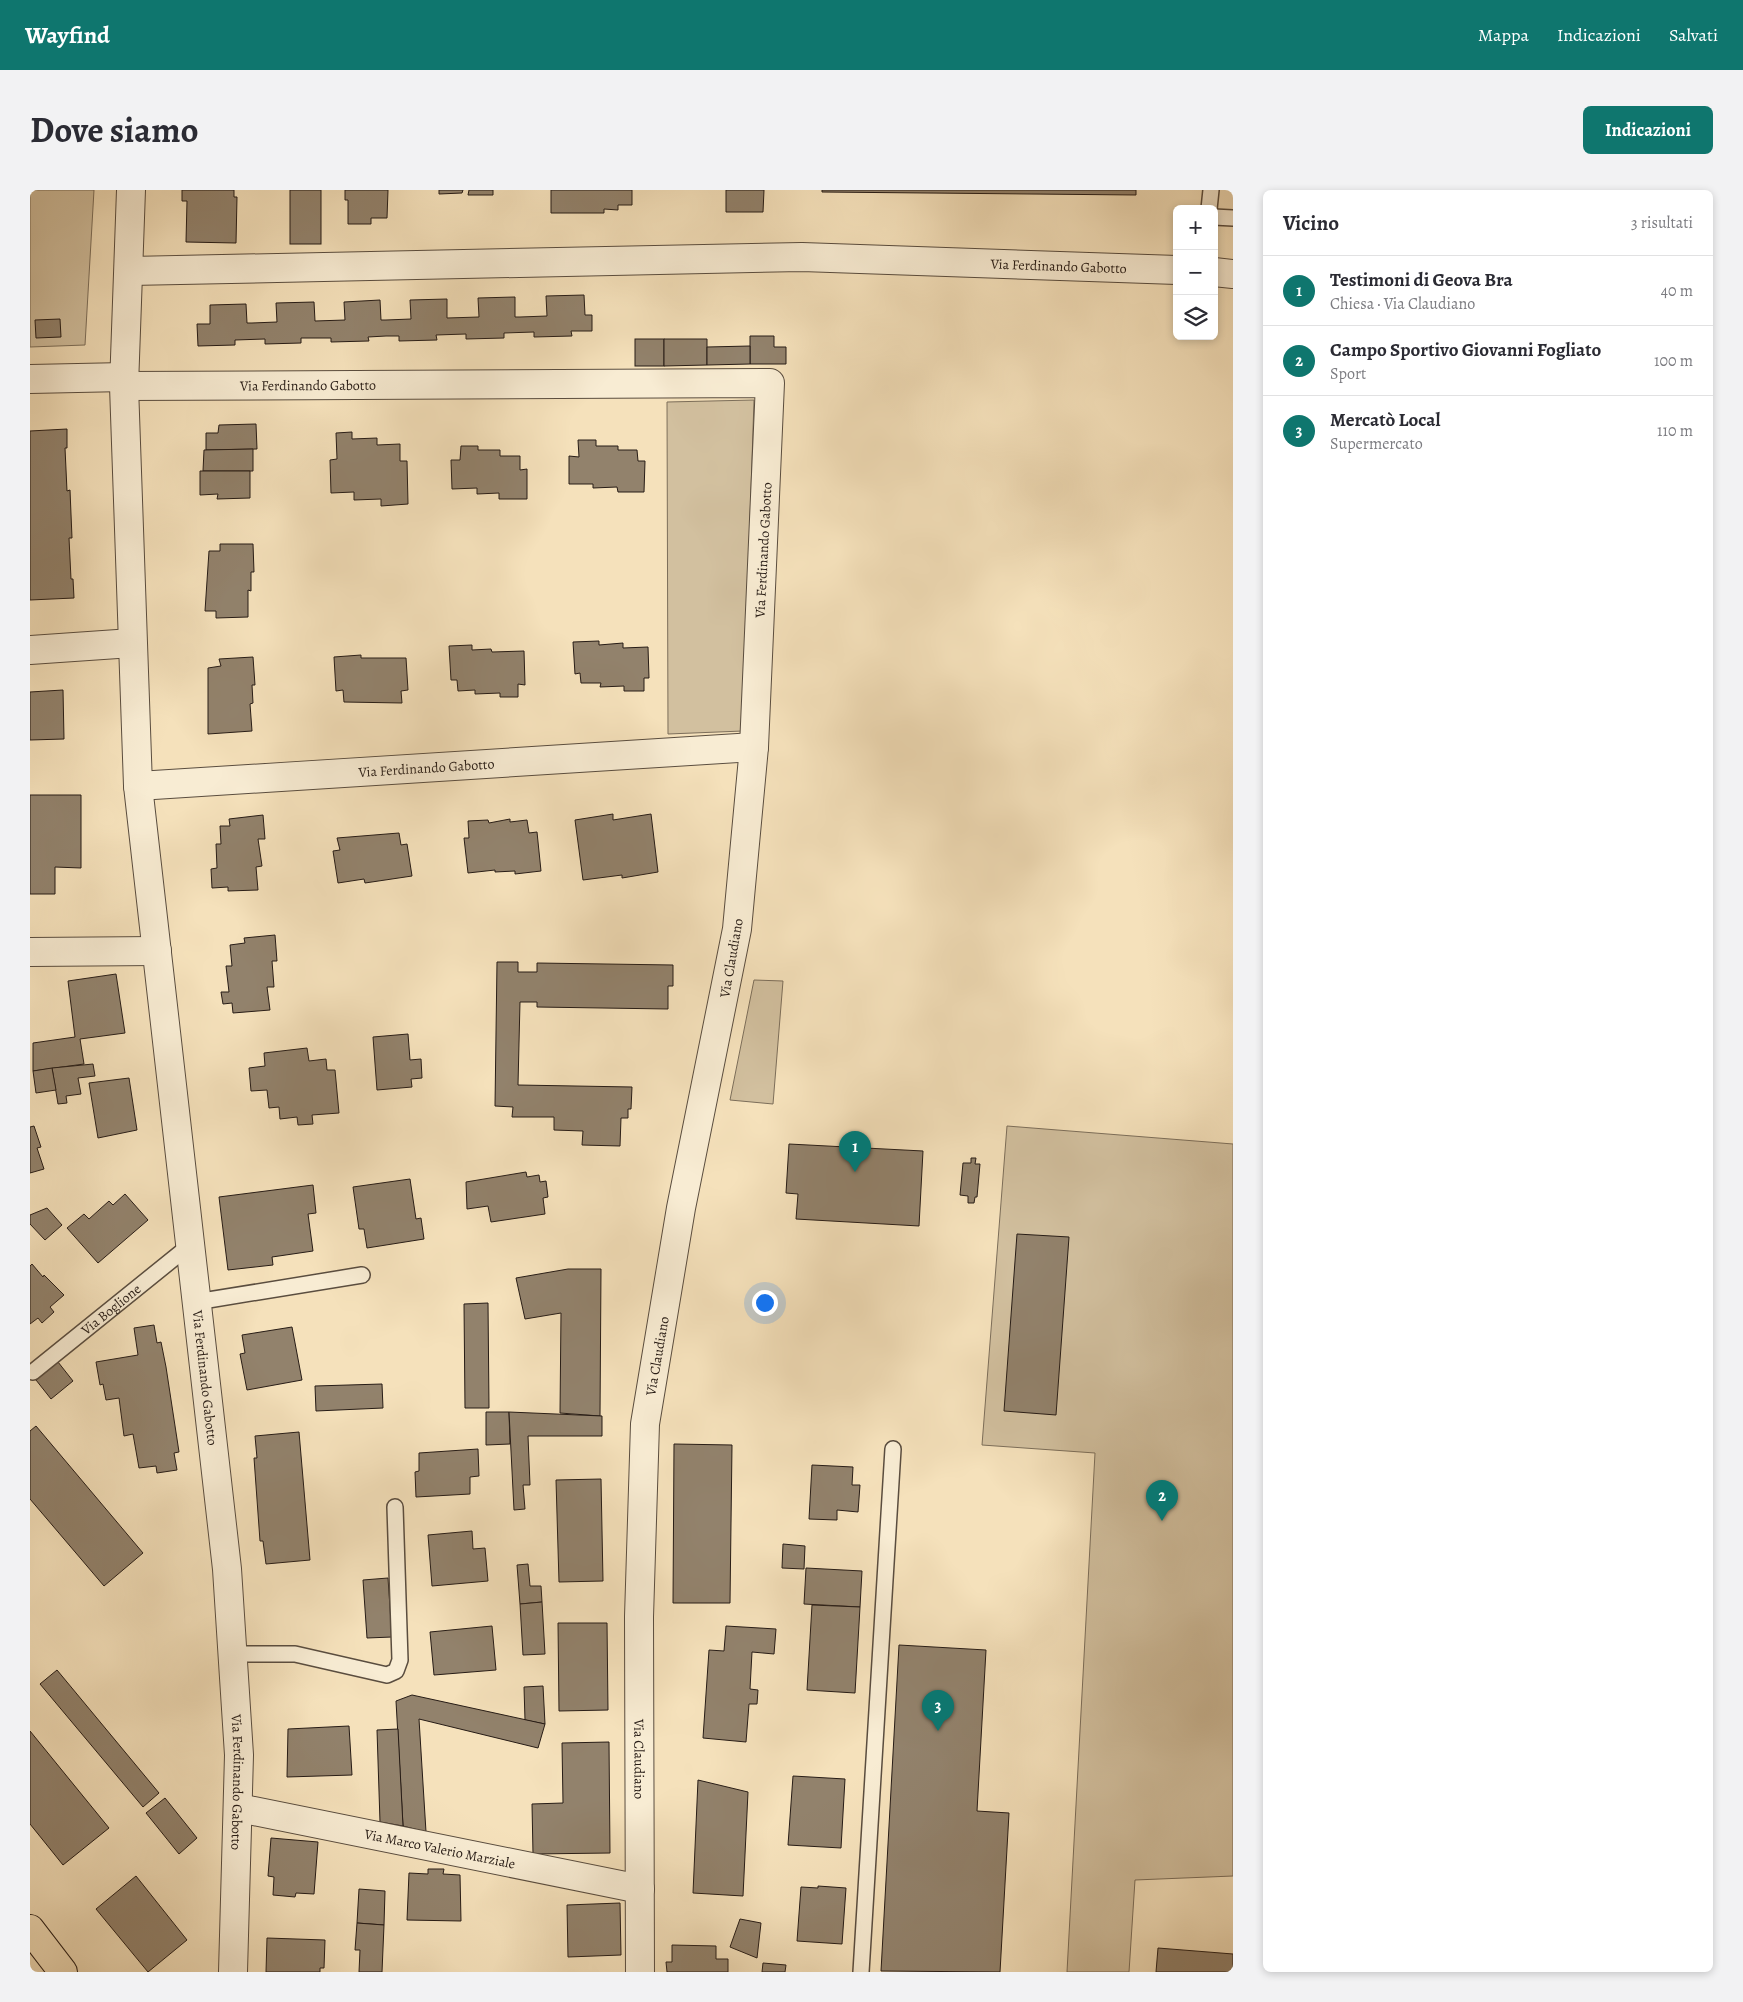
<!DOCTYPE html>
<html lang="it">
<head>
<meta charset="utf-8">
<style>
	:root { --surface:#fff; --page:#f2f2f3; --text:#2b2b33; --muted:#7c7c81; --line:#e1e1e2; --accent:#0f766e }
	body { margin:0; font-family:Alegreya,serif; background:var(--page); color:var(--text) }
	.controls { position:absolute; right:15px; top:15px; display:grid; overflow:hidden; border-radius:8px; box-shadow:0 2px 8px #0003 }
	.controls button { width:45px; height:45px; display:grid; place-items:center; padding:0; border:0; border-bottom:1px solid var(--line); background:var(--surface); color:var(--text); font:25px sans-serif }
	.you { position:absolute; left:734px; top:1112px; width:18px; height:18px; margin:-12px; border:4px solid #fff; border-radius:50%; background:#1a73e8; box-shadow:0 0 0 8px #1a73e833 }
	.badge { display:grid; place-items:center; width:32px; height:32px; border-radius:50%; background:var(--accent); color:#fff; font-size:16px; font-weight:700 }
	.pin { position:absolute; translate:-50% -41px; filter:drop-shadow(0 1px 2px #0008) }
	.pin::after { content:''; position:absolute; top:26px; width:18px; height:15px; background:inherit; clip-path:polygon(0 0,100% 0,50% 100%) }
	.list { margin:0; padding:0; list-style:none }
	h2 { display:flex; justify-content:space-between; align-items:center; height:65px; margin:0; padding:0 20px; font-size:21px }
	h2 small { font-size:16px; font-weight:400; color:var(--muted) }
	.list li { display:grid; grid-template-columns:32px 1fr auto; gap:15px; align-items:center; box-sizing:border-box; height:70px; padding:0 20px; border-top:1px solid var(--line) }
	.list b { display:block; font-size:19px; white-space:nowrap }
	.list p { margin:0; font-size:16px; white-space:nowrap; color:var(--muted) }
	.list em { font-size:16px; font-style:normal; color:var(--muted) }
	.icon { flex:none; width:28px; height:28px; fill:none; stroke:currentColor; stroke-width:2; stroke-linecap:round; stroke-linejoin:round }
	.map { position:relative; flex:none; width:1203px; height:1782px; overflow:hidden; border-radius:8px }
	header { display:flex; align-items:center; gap:30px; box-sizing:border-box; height:70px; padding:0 25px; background:var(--accent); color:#fff }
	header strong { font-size:24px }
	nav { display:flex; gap:28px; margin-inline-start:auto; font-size:18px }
	.intro { display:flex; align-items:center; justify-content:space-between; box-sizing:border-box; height:120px; padding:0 30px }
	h1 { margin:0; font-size:35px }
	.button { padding:12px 22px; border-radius:8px; background:var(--accent); color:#fff; font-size:18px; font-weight:700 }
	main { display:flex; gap:30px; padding:0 30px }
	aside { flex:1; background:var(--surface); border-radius:8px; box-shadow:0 2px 8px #0003 }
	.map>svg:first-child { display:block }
	.green { fill:#d2c09f; stroke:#7c6e5a }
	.building { fill:#92826c; stroke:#271c16 }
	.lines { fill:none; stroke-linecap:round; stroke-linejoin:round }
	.service-casing { stroke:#5a4d3f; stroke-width:18 }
	.minor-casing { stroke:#5a4d3f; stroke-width:30 }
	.primary-casing { stroke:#271c16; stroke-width:30 }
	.service { stroke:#f8ecd3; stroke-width:15 }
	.minor { stroke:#f8ecd3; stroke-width:28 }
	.primary { stroke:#f5e1bb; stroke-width:28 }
	.labels { text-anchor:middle; stroke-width:4; stroke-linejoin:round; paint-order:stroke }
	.street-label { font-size:14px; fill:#271c16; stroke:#f8ecd3 }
</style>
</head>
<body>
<header>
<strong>Wayfind</strong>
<nav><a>Mappa</a><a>Indicazioni</a><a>Salvati</a></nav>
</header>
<div class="intro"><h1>Dove siamo</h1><a class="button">Indicazioni</a></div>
<main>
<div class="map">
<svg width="1203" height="1782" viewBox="0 0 1203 1782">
	<rect width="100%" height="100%" fill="#f5e1bb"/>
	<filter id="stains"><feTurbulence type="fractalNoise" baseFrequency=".004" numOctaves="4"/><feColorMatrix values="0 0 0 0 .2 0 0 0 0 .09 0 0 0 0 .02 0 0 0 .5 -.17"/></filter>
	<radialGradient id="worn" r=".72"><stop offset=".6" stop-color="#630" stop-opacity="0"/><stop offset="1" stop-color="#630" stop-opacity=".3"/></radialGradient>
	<g class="green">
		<polygon points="0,0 64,0 55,155 0,157"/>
		<polygon points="724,210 713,541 638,544 637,212"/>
		<polygon points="724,790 753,791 743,914 700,910"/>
		<polygon points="977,936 1203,954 1203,1686 1105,1690 1099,1782 1037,1782 1065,1263 952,1255"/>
	</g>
	<g class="building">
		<polygon points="152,0 204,0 204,7 207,7 206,53 156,52 157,11 152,11"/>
		<rect x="260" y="0" width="31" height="54"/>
		<polygon points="315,0 358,0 357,28 341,28 341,34 318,34 318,10 315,10"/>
		<polygon points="409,0 433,0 432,3 409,4"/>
		<polygon points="439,0 463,0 463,5 438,5"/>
		<polygon points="521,0 602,0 602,15 588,15 588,20 574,19 574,23 521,23"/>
		<polygon points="696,0 734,0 733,22 696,22"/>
		<polygon points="792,0 1106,0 1106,5 792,2"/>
		<polygon points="554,105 555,125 562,125 562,141 541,141 542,146 504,147 504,142 474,143 474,148 436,149 436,144 406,145 407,150 369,151 369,146 356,146 338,147 339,151 301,152 301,148 271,148 271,153 235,154 235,149 205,150 205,155 168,156 167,134 180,134 180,115 216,114 217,133 222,133 247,132 246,113 284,112 285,131 315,130 314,112 350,110 351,130 356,130 381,129 380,110 417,109 417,128 449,127 448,108 485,107 485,127 490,127 517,126 516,106"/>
		<polygon points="30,129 31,147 6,148 5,130"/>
		<polygon points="720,146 744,146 744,157 756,157 756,174 720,174"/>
		<rect x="605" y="149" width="29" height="27"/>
		<polygon points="634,149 677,149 677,175 634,176"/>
		<polygon points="720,156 720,174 677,175 677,157"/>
		<polygon points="226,234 227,259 176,260 176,243 188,243 189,235"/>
		<polygon points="37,239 37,258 35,258 37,301 40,300 42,348 39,348 41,389 43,389 44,408 0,410 0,241"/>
		<polygon points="322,242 322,249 347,248 347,255 370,254 370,271 377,271 378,314 351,316 351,309 324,310 324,302 301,303 300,270 307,269 306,243"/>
		<polygon points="548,250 566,250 566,256 588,256 588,260 607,260 608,271 615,271 614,302 588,302 587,297 563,298 563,294 539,294 539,266 549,267"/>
		<polygon points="431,256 448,256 448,260 470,260 470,266 490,266 490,280 497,279 497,309 469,309 469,303 447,304 447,298 422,299 421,270 430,270"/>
		<polygon points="223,259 223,281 173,281 174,260"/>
		<polygon points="170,281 220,281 220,308 187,309 188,304 170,305"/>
		<polygon points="190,354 223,354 224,382 221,382 221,401 218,400 218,427 186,428 186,421 175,421 179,361 190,361"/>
		<polygon points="569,451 569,455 593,453 593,458 618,457 619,488 614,488 614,501 594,501 594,496 570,497 571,493 551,493 550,483 545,484 543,452"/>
		<polygon points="442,455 442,460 461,459 462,462 494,461 495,495 488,494 488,507 470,507 470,503 445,504 445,500 428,501 427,490 421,490 419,456"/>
		<polygon points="331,465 331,468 376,468 378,500 371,501 372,513 314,512 313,500 306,501 304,467"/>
		<polygon points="223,467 225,495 222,495 223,513 220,514 222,541 178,544 178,478 191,476 189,469"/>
		<polygon points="33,500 34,549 0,550 0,502"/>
		<polygon points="0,605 51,605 51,678 25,677 25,704 0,704"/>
		<polygon points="583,624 583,630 621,624 628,682 592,688 592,685 553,690 545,630"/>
		<polygon points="233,625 235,649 228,649 232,676 226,677 228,700 198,701 198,697 182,698 181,679 187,678 186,654 191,654 190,636 200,636 199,629"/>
		<polygon points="480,629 480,632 497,630 499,643 507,642 511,681 485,684 485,681 465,682 465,680 438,683 434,648 439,648 438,631 458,630 459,633"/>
		<polygon points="369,643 371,655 377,654 382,686 335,693 334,689 308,693 303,661 310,660 307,648"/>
		<polygon points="245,745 247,771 242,771 244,797 237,797 240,820 203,823 202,813 193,814 191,802 199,802 196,776 202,776 200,755 215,753 214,748"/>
		<polygon points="467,772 488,772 488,782 507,782 507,773 643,775 643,796 638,796 638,819 507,817 507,812 490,812 488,895 602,897 601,919 598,919 598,928 591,928 590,956 552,955 553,941 524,940 524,927 482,927 483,917 465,916"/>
		<polygon points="86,784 95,843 50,849 54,874 3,881 3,853 45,847 38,791"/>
		<polygon points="378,844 380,870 391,869 392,888 381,889 382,897 347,900 343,847"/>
		<polygon points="277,858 279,871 296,869 297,880 305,880 309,923 282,925 283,934 268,935 267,927 250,929 249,917 239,918 237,900 221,901 219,878 235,876 234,863"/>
		<polygon points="63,874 65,886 48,888 51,904 36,906 37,913 28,914 22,878"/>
		<polygon points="22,878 26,900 6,903 3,881"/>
		<polygon points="99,888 107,940 68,948 59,893"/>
		<polygon points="4,936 11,957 7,958 14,979 0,983 0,937"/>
		<polygon points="759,954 893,961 889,1036 766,1029 768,1004 756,1003"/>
		<polygon points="941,968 946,968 945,974 950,974 947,1007 945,1007 944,1013 938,1013 938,1006 930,1005 933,973 941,973"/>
		<polygon points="496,982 497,987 509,985 510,992 516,991 518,1007 513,1008 515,1024 461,1032 458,1016 437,1019 436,992"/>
		<polygon points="380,989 386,1029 391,1028 394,1049 337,1058 334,1039 329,1039 323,997"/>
		<polygon points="283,995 286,1023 278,1024 283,1061 242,1067 243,1075 198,1080 189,1007"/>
		<polygon points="95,1004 118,1030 68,1073 37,1038 54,1024 59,1029 79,1011 83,1015"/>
		<polygon points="17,1018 32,1035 15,1050 0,1034 0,1025"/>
		<polygon points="987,1044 1039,1047 1026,1225 974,1221"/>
		<polygon points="2,1074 13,1087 14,1085 34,1105 20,1117 24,1122 12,1133 8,1128 0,1134 0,1076"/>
		<polygon points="538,1079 571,1079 570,1226 530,1223 531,1123 495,1129 486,1088"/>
		<polygon points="458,1113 459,1218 435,1218 434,1114"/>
		<polygon points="124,1135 127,1153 131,1152 136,1177 149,1262 144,1263 147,1280 127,1283 126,1276 109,1278 103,1244 94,1246 89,1208 76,1210 73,1194 70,1195 66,1172 108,1165 104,1138"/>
		<polygon points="262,1137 272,1190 217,1200 210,1164 215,1163 212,1145"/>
		<polygon points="28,1172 43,1191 21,1209 6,1190"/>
		<polygon points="352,1194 353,1218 286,1221 285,1196"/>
		<polygon points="456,1222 479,1222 480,1254 456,1255"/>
		<polygon points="479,1222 572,1226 572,1246 498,1246 500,1295 493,1295 495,1319 484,1320"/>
		<polygon points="6,1236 113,1363 74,1396 0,1309 0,1241"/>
		<polygon points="269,1242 280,1370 236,1374 233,1351 230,1351 224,1268 227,1268 225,1246"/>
		<polygon points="644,1254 702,1255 700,1413 643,1413"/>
		<polygon points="448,1259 449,1286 440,1287 440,1304 386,1307 385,1282 389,1281 389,1263"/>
		<polygon points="782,1275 823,1277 822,1295 830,1295 828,1322 807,1320 807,1330 779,1329"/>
		<polygon points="571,1289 573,1391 529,1392 526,1290"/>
		<polygon points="442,1341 443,1359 455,1358 458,1391 402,1396 398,1345"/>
		<polygon points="753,1354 775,1356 774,1379 752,1378"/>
		<polygon points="498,1374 500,1396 511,1396 512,1412 490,1414 487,1375"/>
		<polygon points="776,1378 832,1381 830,1417 774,1414"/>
		<polygon points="358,1388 362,1447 337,1448 333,1390"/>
		<polygon points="512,1412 515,1464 493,1465 490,1414"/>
		<polygon points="782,1415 830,1417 825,1503 777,1500"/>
		<polygon points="528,1433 577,1433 578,1520 529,1521"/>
		<polygon points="462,1436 466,1480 404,1485 400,1442"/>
		<polygon points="696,1436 746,1439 744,1464 722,1462 720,1499 728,1500 727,1514 719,1514 716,1552 673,1548 679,1460 694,1461"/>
		<polygon points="869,1455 956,1460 947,1621 979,1623 970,1782 851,1781"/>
		<polygon points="27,1480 129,1603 113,1617 10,1494"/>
		<polygon points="513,1496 515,1534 495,1530 494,1497"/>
		<polygon points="382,1505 515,1534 508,1558 389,1529 396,1642 373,1636 366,1511"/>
		<polygon points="319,1536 322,1585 257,1587 258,1539"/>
		<polygon points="368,1539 373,1636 350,1632 347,1540"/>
		<polygon points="0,1541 79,1638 33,1675 0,1634"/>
		<polygon points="579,1552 580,1663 503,1664 502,1614 533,1613 532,1553"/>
		<polygon points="763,1586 815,1589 811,1658 758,1655"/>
		<polygon points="668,1590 718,1602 713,1706 663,1703"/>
		<polygon points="135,1608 167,1648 149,1664 116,1623"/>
		<polygon points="241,1648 288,1652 284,1704 266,1703 265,1707 243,1705 244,1687 238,1686"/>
		<polygon points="398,1679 414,1679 413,1684 430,1685 431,1731 377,1730 379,1683 398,1684"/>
		<polygon points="106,1686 157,1750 118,1782 66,1719"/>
		<polygon points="788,1696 816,1698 812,1754 767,1751 771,1697 788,1698"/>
		<polygon points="329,1699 355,1701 354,1735 327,1733"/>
		<polygon points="590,1713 591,1765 538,1767 537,1715"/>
		<polygon points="710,1729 731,1733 727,1768 700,1757"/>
		<polygon points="327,1733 354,1735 352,1782 329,1782 330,1760 325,1760"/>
		<polygon points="237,1748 295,1750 294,1778 290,1778 290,1782 236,1782"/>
		<polygon points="642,1755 686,1756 686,1769 698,1769 698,1782 637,1782 636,1772 642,1772"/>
		<polygon points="1128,1758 1203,1764 1203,1782 1126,1782"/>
		<polygon points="733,1773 756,1775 755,1782 732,1782"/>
	</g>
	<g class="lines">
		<defs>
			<g id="service">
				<polyline points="1179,19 1181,0"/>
				<polyline points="1184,27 1203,28"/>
				<polyline points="166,1112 332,1085"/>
				<path id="s1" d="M3 1182 159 1056"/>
				<polyline points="204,1464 265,1464 357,1485 366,1481 370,1470 365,1317"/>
				<polyline points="831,1782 863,1259"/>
			</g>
			<g id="minor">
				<path id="s2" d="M101 0 94 196 108 596 197 1379 209 1565 203 1782"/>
				<path id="s3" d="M100 81 772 67 1147 80"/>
				<polyline points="1184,82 1203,84"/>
				<polyline points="0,189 95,187"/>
				<path id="s4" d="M94 196 740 193 724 557 707 739 651 1018 615 1234 609 1427 610 1782"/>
				<polyline points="0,460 102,453"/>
				<path id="s5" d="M108 596 724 557"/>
				<polyline points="0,762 127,761"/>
				<path id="s6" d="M209 1618 610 1699"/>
			</g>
			<polyline id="primary" points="0,1739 33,1782"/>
		</defs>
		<use href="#service" class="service-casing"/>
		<use href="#minor" class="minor-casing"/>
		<use href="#primary" class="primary-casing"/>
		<use href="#service" class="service"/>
		<use href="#minor" class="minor"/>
		<use href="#primary" class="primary"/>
	</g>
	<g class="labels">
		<g class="street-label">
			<text dy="5" stroke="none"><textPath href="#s3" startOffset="929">Via Ferdinando Gabotto</textPath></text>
			<text dy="5" stroke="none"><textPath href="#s4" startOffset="184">Via Ferdinando Gabotto</textPath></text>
			<text transform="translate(733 360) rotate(-87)" y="5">Via Ferdinando Gabotto</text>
			<text dy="5" stroke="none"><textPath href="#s5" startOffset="289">Via Ferdinando Gabotto</textPath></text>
			<text transform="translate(701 768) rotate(-80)" y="5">Via Claudiano</text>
			<text dy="5" stroke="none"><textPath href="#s1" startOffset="100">Via Boglione</textPath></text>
			<text transform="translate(627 1166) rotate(-80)" y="5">Via Claudiano</text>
			<text dy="5" stroke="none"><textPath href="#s2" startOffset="1192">Via Ferdinando Gabotto</textPath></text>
			<text dy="5" stroke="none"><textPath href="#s4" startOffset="2032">Via Claudiano</textPath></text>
			<text dy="5" stroke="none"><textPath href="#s2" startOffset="1598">Via Ferdinando Gabotto</textPath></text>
			<text dy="5" stroke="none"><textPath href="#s6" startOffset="205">Via Marco Valerio Marziale</textPath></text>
		</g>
	</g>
	<rect width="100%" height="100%" filter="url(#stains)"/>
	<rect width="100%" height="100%" fill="url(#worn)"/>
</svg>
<div class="controls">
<button>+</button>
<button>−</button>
<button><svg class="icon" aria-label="layers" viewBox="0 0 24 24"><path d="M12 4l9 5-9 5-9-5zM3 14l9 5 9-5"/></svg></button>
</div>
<div class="you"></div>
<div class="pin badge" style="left:825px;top:982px">1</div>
<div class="pin badge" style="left:1132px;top:1331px">2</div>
<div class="pin badge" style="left:908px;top:1541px">3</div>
</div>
<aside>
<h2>Vicino<small>3 risultati</small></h2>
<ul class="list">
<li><span class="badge">1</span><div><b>Testimoni di Geova Bra</b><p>Chiesa · Via Claudiano</p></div><em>40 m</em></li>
<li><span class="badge">2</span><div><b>Campo Sportivo Giovanni Fogliato</b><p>Sport</p></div><em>100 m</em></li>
<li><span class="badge">3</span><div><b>Mercatò Local</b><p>Supermercato</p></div><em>110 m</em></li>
</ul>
</aside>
</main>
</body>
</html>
